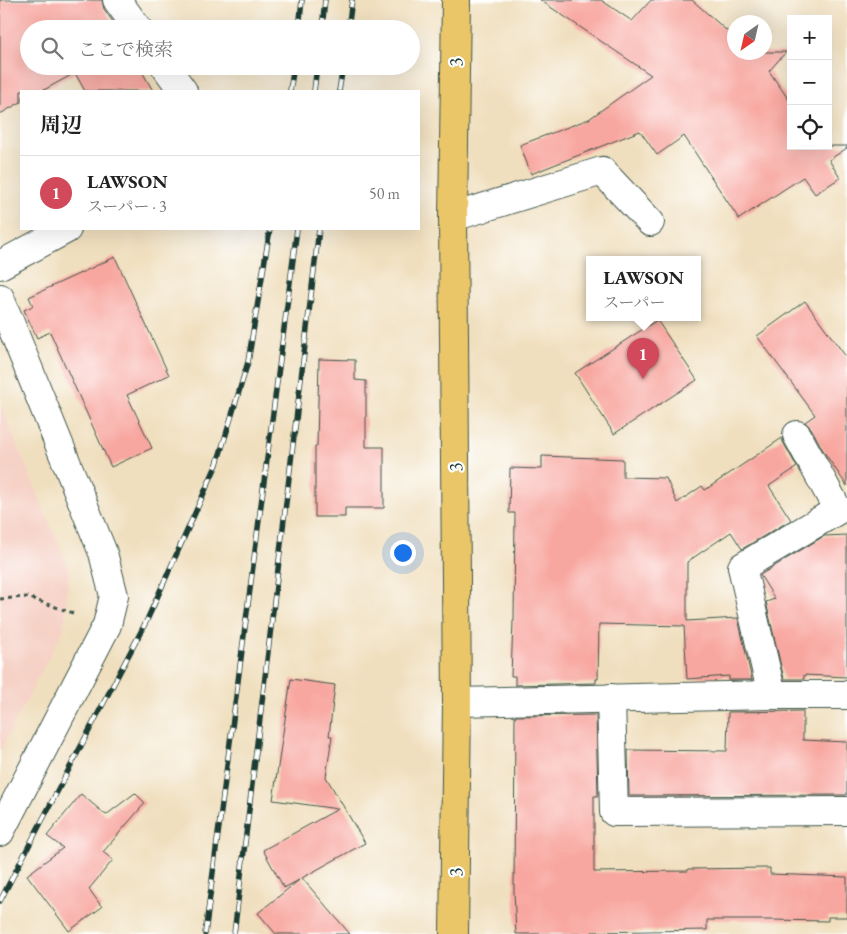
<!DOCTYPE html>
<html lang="ja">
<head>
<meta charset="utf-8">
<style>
	:root { --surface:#fff; --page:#f6f6f6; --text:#222; --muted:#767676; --line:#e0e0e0; --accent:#d1495b }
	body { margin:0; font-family:"EB Garamond","Noto Serif JP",serif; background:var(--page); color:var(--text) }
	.controls { position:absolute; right:15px; top:15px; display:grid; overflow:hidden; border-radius:0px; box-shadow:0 5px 20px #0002 }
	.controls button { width:45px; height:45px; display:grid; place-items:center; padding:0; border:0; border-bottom:1px solid var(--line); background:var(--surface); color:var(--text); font:25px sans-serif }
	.compass { position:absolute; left:727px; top:15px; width:45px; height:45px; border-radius:50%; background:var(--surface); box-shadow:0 5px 20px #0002; rotate:214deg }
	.you { position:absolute; left:402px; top:552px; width:18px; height:18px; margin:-12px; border:4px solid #fff; border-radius:50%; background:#1a73e8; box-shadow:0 0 0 8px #1a73e833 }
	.badge { display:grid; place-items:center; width:32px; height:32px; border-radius:50%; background:var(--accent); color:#fff; font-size:16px; font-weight:700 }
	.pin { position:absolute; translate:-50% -41px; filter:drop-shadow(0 1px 2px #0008) }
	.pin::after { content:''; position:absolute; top:26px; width:18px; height:15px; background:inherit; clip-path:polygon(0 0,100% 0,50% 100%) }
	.popup { position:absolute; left:586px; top:256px; width:115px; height:65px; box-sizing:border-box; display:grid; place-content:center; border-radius:0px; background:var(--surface); filter:drop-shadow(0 1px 4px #0005); font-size:16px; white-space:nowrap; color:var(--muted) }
	.popup b { font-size:19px; color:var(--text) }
	.popup::after { content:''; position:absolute; left:50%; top:100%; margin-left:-10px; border:10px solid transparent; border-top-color:var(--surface) }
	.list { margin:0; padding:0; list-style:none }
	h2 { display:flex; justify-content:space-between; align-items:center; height:65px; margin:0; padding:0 20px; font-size:21px }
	h2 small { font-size:16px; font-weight:400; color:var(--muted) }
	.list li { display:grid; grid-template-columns:32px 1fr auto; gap:15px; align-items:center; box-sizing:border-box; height:75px; padding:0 20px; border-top:1px solid var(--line) }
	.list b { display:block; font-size:19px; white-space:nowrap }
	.list p { margin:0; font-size:16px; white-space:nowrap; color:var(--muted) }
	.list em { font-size:16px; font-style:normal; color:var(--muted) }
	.icon { flex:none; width:28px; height:28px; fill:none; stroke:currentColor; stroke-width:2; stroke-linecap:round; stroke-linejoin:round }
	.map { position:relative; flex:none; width:847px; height:934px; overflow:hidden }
	.search { position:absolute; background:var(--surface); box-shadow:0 5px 20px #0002; left:20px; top:20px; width:400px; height:55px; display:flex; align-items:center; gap:12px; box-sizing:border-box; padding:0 18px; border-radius:28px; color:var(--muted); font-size:19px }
	.panel { position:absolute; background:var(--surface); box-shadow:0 5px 20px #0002; left:20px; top:90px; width:400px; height:140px; border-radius:0px }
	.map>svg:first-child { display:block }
	.built { fill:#f6d1c6 }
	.building { fill:#f8a7a0 }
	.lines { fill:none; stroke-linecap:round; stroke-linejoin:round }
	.minor-casing { stroke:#3e5549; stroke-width:30 }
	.primary-casing { stroke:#3e5549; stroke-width:30 }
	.path { stroke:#3e5549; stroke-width:3; stroke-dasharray:4 4; stroke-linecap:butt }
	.minor { stroke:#fff; stroke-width:28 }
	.primary { stroke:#ebc669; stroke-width:28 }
	.rail-casing { stroke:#1f3d34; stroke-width:5.5 }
	.rail { stroke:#fff; stroke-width:4; stroke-dasharray:11; stroke-linecap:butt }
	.labels { text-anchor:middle; stroke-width:4.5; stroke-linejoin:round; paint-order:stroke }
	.street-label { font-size:19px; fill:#1f3d34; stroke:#fff }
</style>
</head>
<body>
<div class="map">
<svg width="847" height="934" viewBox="0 0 847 934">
	<rect width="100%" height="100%" fill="#fff"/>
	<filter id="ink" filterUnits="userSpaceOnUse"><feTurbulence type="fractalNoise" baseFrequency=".02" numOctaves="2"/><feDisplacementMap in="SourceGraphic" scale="10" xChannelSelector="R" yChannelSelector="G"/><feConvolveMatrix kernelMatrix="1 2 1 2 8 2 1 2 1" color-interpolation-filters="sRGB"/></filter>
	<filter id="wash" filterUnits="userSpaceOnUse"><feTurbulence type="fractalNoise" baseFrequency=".0096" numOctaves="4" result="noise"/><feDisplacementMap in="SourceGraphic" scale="20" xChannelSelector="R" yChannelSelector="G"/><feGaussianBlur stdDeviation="1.12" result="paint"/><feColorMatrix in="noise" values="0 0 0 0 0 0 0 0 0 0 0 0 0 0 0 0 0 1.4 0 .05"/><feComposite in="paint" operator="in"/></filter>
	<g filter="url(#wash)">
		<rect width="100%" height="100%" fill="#f0dfbe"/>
		<polygon class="built" points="0,404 69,569 64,628 0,751"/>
		<g id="blocks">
			<g class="building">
				<polygon points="0,0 102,0 104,9 118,29 29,29 29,66 139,66 153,91 85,91 75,73 42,91 21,91 21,102 0,114"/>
				<polygon points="540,0 601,0 632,21 651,0 692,0 734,37 734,52 786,52 769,71 791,103 791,146 847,146 847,148 829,160 840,178 815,194 803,177 739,219 684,136 657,155 640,131 531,174 520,145 589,119 651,75"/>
				<polygon points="115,257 169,375 127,395 152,448 111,467 50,332 37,338 24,310 33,306 29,297"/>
				<polygon points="805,301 847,358 847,486 824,452 811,428 805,422 815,415 757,336"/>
				<polygon points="657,320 697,380 614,434 575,373"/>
				<polygon points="319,359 355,360 355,380 366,381 366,447 384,447 384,508 345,508 345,517 315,517 315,446 317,446"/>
				<polygon points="782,438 783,442 797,467 769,486 791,520 742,549 731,532 687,562 687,621 738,618 752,680 729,680 729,676 687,679 684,626 599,624 598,679 596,679 596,683 515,685 515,676 511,676 513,621 514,621 515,513 509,513 510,468 542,469 542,456 623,459 623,477 666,478 677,503 702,486 705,490"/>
				<polygon points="847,535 847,677 804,675 804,679 784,679 766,602 775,599 760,575 824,536"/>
				<polygon points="291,679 335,685 329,736 332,736 326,777 365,843 302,878 350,934 276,934 258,913 299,880 284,888 263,850 338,809 273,800"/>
				<polygon points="803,711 803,740 847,742 847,795 629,796 628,750 727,751 728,712"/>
				<polygon points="596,715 598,796 594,796 594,872 688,871 688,869 770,868 770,874 847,877 847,917 828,917 828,921 770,920 707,920 707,930 592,932 592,934 516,934 514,891 515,716"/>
				<polygon points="135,793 145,803 103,852 113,860 89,889 102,907 69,931 27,875 63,848 47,836 81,794 106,815"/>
			</g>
		</g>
	</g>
	<g filter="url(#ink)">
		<use href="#blocks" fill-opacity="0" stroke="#3e5549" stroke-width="1"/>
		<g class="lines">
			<defs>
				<g id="minor">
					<polyline points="117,0 138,29"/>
					<polyline points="165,66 183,91"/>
					<polyline points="453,217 602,171 650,222"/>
					<polyline points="0,265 67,229"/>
					<polyline points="0,298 103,553 114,596 107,625 0,832"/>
					<polyline points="772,695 742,567 838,510 797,435"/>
					<polyline points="611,698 614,812 847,811"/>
					<polyline points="457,702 772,695 847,695"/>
				</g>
				<polyline id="primary" points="454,934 457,702 453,217 456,0"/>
			</defs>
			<use href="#minor" class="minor-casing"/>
			<use href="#primary" class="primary-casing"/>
			<polyline class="path" points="0,599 27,597 73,613"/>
			<use href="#minor" class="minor"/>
			<use href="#primary" class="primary"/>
			<defs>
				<g id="rail">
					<polyline points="299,29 302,0"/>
					<polyline points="322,29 325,0"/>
					<polyline points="348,29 352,0"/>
					<polyline points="290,91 294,66"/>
					<polyline points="314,91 317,66"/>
					<polyline points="339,91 343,66"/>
					<polyline points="0,901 147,620 217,464 248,362 270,229"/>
					<polyline points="205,934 297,229"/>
					<polyline points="234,934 319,229"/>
				</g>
			</defs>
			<use href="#rail" class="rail-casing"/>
			<use href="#rail" class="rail"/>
		</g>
	</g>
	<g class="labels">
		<g class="street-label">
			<text transform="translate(455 62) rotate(-89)" y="7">3</text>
			<text transform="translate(455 467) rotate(-91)" y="7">3</text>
			<text transform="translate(455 872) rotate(-89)" y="7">3</text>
		</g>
	</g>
</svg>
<div class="controls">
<button>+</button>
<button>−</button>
<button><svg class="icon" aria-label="locate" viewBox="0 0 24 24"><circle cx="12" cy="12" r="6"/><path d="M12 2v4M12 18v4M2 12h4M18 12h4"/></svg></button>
</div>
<svg class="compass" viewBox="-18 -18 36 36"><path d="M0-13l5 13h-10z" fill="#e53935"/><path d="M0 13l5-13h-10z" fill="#767676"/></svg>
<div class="you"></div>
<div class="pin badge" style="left:643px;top:379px">1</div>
<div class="popup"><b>LAWSON</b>スーパー</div>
<div class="search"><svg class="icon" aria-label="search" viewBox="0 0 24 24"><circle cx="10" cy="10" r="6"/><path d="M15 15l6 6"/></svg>ここで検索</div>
<section class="panel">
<h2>周辺<small></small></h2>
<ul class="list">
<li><span class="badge">1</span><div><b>LAWSON</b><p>スーパー · 3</p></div><em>50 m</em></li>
</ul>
</section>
</div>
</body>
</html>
